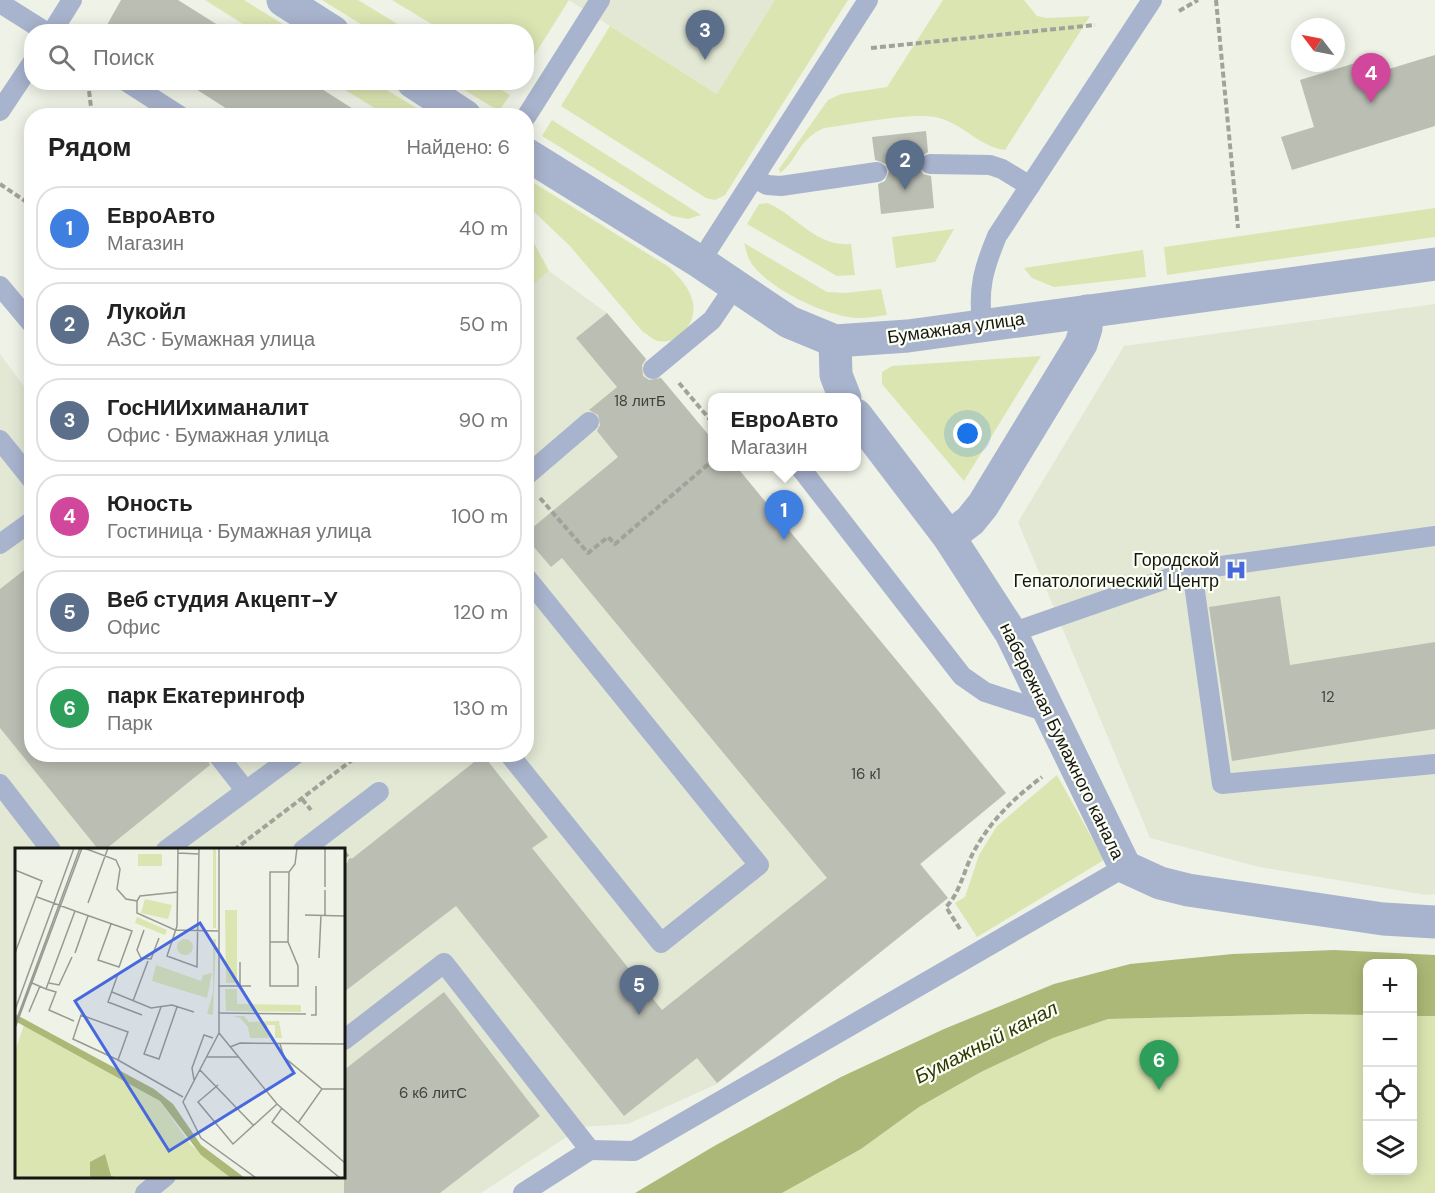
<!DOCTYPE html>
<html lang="ru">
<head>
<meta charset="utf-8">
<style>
	:root { --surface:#fff; --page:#f6f6f6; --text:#222; --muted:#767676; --line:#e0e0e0; --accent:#111827 }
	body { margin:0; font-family:"DM Sans",sans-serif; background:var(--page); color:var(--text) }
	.controls { position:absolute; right:18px; bottom:18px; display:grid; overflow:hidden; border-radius:12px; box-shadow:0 3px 15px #0003 }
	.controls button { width:54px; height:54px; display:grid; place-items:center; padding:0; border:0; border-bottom:2px solid var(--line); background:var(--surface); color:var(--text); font:30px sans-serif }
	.compass { position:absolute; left:1291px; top:18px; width:54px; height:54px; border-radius:50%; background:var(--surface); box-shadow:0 3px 15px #0003; rotate:302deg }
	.you { position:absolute; left:968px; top:434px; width:21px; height:21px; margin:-15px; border:4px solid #fff; border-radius:50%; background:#1a73e8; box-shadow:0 0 0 9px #1a73e833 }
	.badge { display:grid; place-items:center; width:39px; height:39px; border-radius:50%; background:var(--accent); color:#fff; font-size:20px; font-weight:700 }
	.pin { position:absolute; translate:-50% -50px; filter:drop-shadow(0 2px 3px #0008) }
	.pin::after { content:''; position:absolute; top:32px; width:21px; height:18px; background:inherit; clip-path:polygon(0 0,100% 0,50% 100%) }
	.popup { position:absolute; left:708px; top:393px; width:153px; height:78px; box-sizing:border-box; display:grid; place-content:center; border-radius:12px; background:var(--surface); filter:drop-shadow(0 2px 4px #0005); font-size:20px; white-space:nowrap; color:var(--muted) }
	.popup b { font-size:22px; color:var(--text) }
	.popup::after { content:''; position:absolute; left:50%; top:100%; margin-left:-12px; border:12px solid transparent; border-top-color:var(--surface) }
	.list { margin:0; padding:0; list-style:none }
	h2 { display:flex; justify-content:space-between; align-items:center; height:78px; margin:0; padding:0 24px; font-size:26px }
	h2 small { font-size:20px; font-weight:400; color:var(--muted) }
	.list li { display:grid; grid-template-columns:39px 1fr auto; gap:18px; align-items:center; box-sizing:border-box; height:84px; margin:0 12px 12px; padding:0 12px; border:2px solid var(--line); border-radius:24px }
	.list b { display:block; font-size:22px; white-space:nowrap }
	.list p { margin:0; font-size:20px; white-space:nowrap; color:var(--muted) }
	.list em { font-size:20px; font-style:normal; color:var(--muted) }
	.icon { flex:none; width:33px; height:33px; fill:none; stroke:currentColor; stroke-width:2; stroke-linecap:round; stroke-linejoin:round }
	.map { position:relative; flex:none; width:1435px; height:1193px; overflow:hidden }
	.search { position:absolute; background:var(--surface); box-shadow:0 3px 15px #0003; left:24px; top:24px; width:510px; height:66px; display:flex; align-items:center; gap:15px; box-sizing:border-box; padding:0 21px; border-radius:24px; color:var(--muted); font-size:22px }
	.panel { position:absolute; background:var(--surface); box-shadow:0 3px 15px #0003; left:24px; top:108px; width:510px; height:654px; border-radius:24px }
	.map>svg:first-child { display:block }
	.built { fill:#e3e8d5; fill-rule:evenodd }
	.green { fill:#dbe5b2 }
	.water { fill:#acb877 }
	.building { fill:#bbbeb3 }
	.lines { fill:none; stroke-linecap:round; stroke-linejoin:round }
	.path { stroke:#a1a39a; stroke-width:4; stroke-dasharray:6 3; stroke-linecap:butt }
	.lane { stroke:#a8b3cd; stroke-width:20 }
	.street { stroke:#a8b3cd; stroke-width:33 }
	.labels { text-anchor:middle; stroke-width:4.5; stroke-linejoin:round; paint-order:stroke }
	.number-label { font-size:15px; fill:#3f413b }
	.street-label { font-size:18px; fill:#161713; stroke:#fcfff4 }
	.poi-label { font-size:18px; fill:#161713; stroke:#fcfff4; text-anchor:end }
	.water-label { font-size:20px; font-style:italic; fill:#323805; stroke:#fcfff4 }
	.inset-road { fill:none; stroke:#989a92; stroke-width:1.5 }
	.view { fill:#4869dd; fill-opacity:0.15; stroke:#4869dd; stroke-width:3 }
	.inset-edge { fill:none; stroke:#161713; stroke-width:3 }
</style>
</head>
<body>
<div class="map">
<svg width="1435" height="1193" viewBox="0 0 1435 1193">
	<rect width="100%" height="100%" fill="#eff2e6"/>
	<g class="built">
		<polygon points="569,0 784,0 722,97"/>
		<path d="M549 271 607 313 712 439V466L736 467 941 714 933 720 952 743 960 736 1006 793 921 864 948 898 717 1084 628 1124 582 1127 481 1193H0V354L31 396 32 754H526V290ZM16 850H344V1176H16Z"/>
		<polygon points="1435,304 1435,894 1426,895 1259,867 1150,838 1018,522 1124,346"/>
	</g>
	<g class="green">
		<polygon points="205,0 244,0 294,31 254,31"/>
		<polygon points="322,0 358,0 409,31 372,31"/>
		<polygon points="392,0 569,0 527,67 526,32 443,31"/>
		<polygon points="775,0 848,0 725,195 715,200 706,198 561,106 610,26 717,94"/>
		<path d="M943 0H1024L1037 16 1047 18 1090 16 1005 150C980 147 963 124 939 118 914 111 852 125 824 128 797 140 798 160 780 173L779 169 828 100 841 94 887 87Z"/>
		<polygon points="334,83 375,83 428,115 386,115"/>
		<polygon points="453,83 490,83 510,95 499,111"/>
		<polygon points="552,120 701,215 688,219 672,216 542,136"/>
		<path d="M526 178 669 267C680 278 690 288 693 303 697 323 677 348 655 340 651 338 647 334 643 332L570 246 527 205Z"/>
		<path d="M767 203C797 215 815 247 851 244L855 275 837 276 747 224 759 204Z"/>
		<polygon points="1435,208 1435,237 1167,275 1164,247"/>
		<polygon points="954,229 935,262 896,268 892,237"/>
		<polygon points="527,230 549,271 527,290 526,290"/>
		<path d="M744 243 827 292 845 293 881 289 887 315C878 316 868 318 859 318 828 318 766 288 750 261 747 256 746 249 744 243Z"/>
		<polygon points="1143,250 1146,277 1054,287 1032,278 1024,268"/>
		<polygon points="1041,356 964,481 882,384 882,372 892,366"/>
		<polygon points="1057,775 1104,860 977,937 955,903 965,897 979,855 997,826"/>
		<polygon points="1309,1014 1367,1015 1368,1170 1412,1170 1413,1016 1435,1016 1435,1193 782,1193 861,1149 919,1107 981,1072 1053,1038 1108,1019"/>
	</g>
	<polygon class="water" points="1334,950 1435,955 1435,1016 1413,1016 1412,964 1368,964 1367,1015 1309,1014 1108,1019 1053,1038 981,1072 919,1107 861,1149 782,1193 635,1193 716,1145 841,1077 944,1029 1054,984 1130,964 1233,954"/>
	<g class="building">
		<polygon points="121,0 178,0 229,32 103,32"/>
		<polygon points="1435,55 1435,126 1292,170 1281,137 1314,127 1300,80 1375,57 1379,72"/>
		<polygon points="185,82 311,82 364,116 238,116"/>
		<polygon points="926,131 928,152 920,157 918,164 923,174 931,176 934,208 881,214 878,184 885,181 889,171 886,164 875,160 872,137"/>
		<polygon points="607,313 646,359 642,365 643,376 649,380 661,378 712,439 712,466 736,466 1006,793 920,864 948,898 717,1083 697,1058 624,1116 456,906 344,992 344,865 483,755 548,837 532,848 662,1010 827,878 562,558 551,567 526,538 526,533 618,457 597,431 600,425 598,415 589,410 617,387 576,338"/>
		<polygon points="32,564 32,754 205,754 210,765 106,849 98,849 0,728 0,589"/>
		<polygon points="1280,596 1290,665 1435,642 1435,729 1232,761 1209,607"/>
		<polygon points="444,992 540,1116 440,1193 344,1193 344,1070"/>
	</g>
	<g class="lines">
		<g class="path">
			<polyline points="1216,0 1238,228"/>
			<polyline points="1179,11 1198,0"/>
			<polyline points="871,48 1095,25"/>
			<polyline points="88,82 92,116"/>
			<polyline points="0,184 25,201 32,201"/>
			<polyline points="679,383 712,422"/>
			<polyline points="540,498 588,553 608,537 615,544 712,461"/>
			<polyline points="302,799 311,810"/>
			<polyline points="234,850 360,754"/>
			<polyline points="344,852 350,860"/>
			<path d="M960 929 946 907C960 893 964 870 973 853 990 821 1014 798 1042 777"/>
		</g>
		<g class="lane">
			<polyline points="0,3 46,32"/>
			<polyline points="52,32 72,0"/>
			<polyline points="127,82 180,116"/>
			<polyline points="0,111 32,63"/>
			<polyline points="526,117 600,0"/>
			<polyline points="930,164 990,165 1002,169 1030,186"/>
			<polyline points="754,178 767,185 781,186 877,172"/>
			<polyline points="700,262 868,0"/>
			<polyline points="0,286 32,324"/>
			<path d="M982 325C978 288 983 270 997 236L1152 0"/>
			<polyline points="653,369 712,320 735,286"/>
			<polyline points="0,440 32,480"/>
			<polyline points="799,466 962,676 985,692 1050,713"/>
			<polyline points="526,476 589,422"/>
			<polyline points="0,544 32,521"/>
			<polyline points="1192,570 1222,784 1435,764"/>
			<polyline points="1011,633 1192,570 1435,536"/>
			<polyline points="217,754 246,791"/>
			<polyline points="509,754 661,943 759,865 526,577"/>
			<polyline points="0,784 51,850"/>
			<polyline points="166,850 296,754"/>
			<polyline points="303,850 379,792"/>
			<polyline points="344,1040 444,963 590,1150 523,1193"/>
			<polyline points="590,1150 634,1151 1125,867"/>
			<polyline points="145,1193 166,1176"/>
		</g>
		<g class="street">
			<polyline points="283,0 333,32"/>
			<polyline points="413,82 465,116"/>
			<polyline points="526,154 700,262 789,322 835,341 908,336 1435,264"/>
			<polyline points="835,341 836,375 845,398"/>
			<polyline points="856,415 949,537 1011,633 1125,867 1160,883 1188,890 1383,919 1435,922"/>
			<polyline points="949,537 970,521 983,505 1081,344 1086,328 1087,311"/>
		</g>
	</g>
	<defs>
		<symbol id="hospital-bare" viewBox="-9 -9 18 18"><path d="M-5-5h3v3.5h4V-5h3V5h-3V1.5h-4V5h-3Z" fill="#4869dd" stroke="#fcfff4" stroke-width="2.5" paint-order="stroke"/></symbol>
	</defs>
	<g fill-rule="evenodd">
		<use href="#hospital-bare" x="1221" y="555" width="30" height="30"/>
	</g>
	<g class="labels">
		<g class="number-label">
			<text x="640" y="406">18 литБ</text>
			<text x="1328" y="702">12</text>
			<text x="866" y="779">16 к1</text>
			<text x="433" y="1098">6 к6 литС</text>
		</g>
		<g class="street-label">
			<text transform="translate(956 328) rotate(-8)" y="6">Бумажная улица</text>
			<text transform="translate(1062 741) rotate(64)" y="6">набережная Бумажного канала</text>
		</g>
		<g class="poi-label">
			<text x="1219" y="566">Городской<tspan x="1219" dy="21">Гепатологический Центр</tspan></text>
		</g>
		<g class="water-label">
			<text transform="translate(986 1042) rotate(-27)" y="7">Бумажный канал</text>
		</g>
	</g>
	<g transform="translate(15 848)">
		<rect width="330" height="330" fill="#eff2e6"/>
		<path d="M198 0H201V80H198ZM123 6H147V18H123ZM130 51 157 57 153 71 126 65ZM210 62H222V135H211ZM122 69 152 82 150 87 120 75ZM198 91H201L198 167 192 166 198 144ZM162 99a8 8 0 1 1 16 0a8 8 0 1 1-16 0ZM141 117 186 133 188 127 197 125 192 150 137 133ZM210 141H222V156L286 157V164L211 163ZM218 168H229L234 174 264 173 267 190H260V177H252L254 190H235L233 179 225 170ZM9 177 145 253 175 296 216 330H0V203Z" fill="#dbe5b2"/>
		<path d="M0 166 139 241 158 256 186 297 230 330H216L186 307 145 253 0 173ZM90 306 96 328 104 330H75V314Z" fill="#acb877"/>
		<path class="inset-road" d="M69 0 101 12 105 21 102 41 111 51 122 53V65L160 82 203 83M163 0 162 78 152 108 182 119 184 0M204 0V185L262 256 330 315M163 5 184 6M0 22 27 33 0 105M310 39V1M122 53 125 48 163 44M73 55 93 0M60 63 117 83 104 119 83 112 96 76M290 67 330 68M310 67V42M129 82 122 102 126 110 136 111 144 90M255 94H273L274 24 280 16 282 0M273 94 283 118V138H255V24H274M60 105 73 68M304 110 306 67M225 114V138M103 126 93 154 127 167M17 135 31 141 60 63 22 49M34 135 44 137 57 109M203 138H236M31 141 41 144 34 162 59 173M97 144 136 160 157 157 179 164M118 153 133 113M146 159 129 206 144 211 162 159M0 162 59 0M14 164 25 138M203 165 291 166M66 167 113 184 103 212 58 191ZM296 167H301V138M0 176 65 0M0 180 67 0M204 185 168 254 186 290 241 330M265 196 269 209 307 241 283 275M215 199 225 195 330 196M191 209H223M103 212 168 249M185 222 239 278M179 232 177 220 189 187 198 190M203 237 183 254 218 296 262 256M307 241H330M267 260 257 274 325 330"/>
		<path class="view" d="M185 75 279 225 154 303 60 153Z"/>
		<rect width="330" height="330" class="inset-edge"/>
	</g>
</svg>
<div class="controls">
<button>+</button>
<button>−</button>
<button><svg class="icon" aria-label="locate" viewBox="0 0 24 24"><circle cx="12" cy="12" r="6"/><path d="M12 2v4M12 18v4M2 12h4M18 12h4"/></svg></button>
<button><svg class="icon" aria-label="layers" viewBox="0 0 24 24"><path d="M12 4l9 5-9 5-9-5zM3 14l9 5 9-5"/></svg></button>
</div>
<svg class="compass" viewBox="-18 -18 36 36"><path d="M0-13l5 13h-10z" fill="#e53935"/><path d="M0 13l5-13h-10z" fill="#767676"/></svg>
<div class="you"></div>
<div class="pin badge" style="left:784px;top:540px;background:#3f7fe0">1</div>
<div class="popup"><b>ЕвроАвто</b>Магазин</div>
<div class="pin badge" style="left:905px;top:190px;background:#5c6f8a">2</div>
<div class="pin badge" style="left:705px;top:60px;background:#5c6f8a">3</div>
<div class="pin badge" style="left:1371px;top:103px;background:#d1479c">4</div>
<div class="pin badge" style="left:639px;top:1015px;background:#5c6f8a">5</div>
<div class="pin badge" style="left:1159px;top:1090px;background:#2e9e5b">6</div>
<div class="search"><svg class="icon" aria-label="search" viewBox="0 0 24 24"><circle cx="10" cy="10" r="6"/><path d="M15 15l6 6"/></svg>Поиск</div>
<section class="panel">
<h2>Рядом<small>Найдено: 6</small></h2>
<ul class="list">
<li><span class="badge" style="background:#3f7fe0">1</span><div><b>ЕвроАвто</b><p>Магазин</p></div><em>40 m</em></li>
<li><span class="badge" style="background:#5c6f8a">2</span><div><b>Лукойл</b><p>АЗС · Бумажная улица</p></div><em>50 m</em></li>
<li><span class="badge" style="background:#5c6f8a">3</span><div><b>ГосНИИхиманалит</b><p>Офис · Бумажная улица</p></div><em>90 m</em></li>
<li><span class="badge" style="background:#d1479c">4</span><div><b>Юность</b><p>Гостиница · Бумажная улица</p></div><em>100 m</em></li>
<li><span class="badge" style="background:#5c6f8a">5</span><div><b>Веб студия Акцепт-У</b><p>Офис</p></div><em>120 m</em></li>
<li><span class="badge" style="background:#2e9e5b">6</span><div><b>парк Екатерингоф</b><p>Парк</p></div><em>130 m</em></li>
</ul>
</section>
</div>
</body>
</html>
